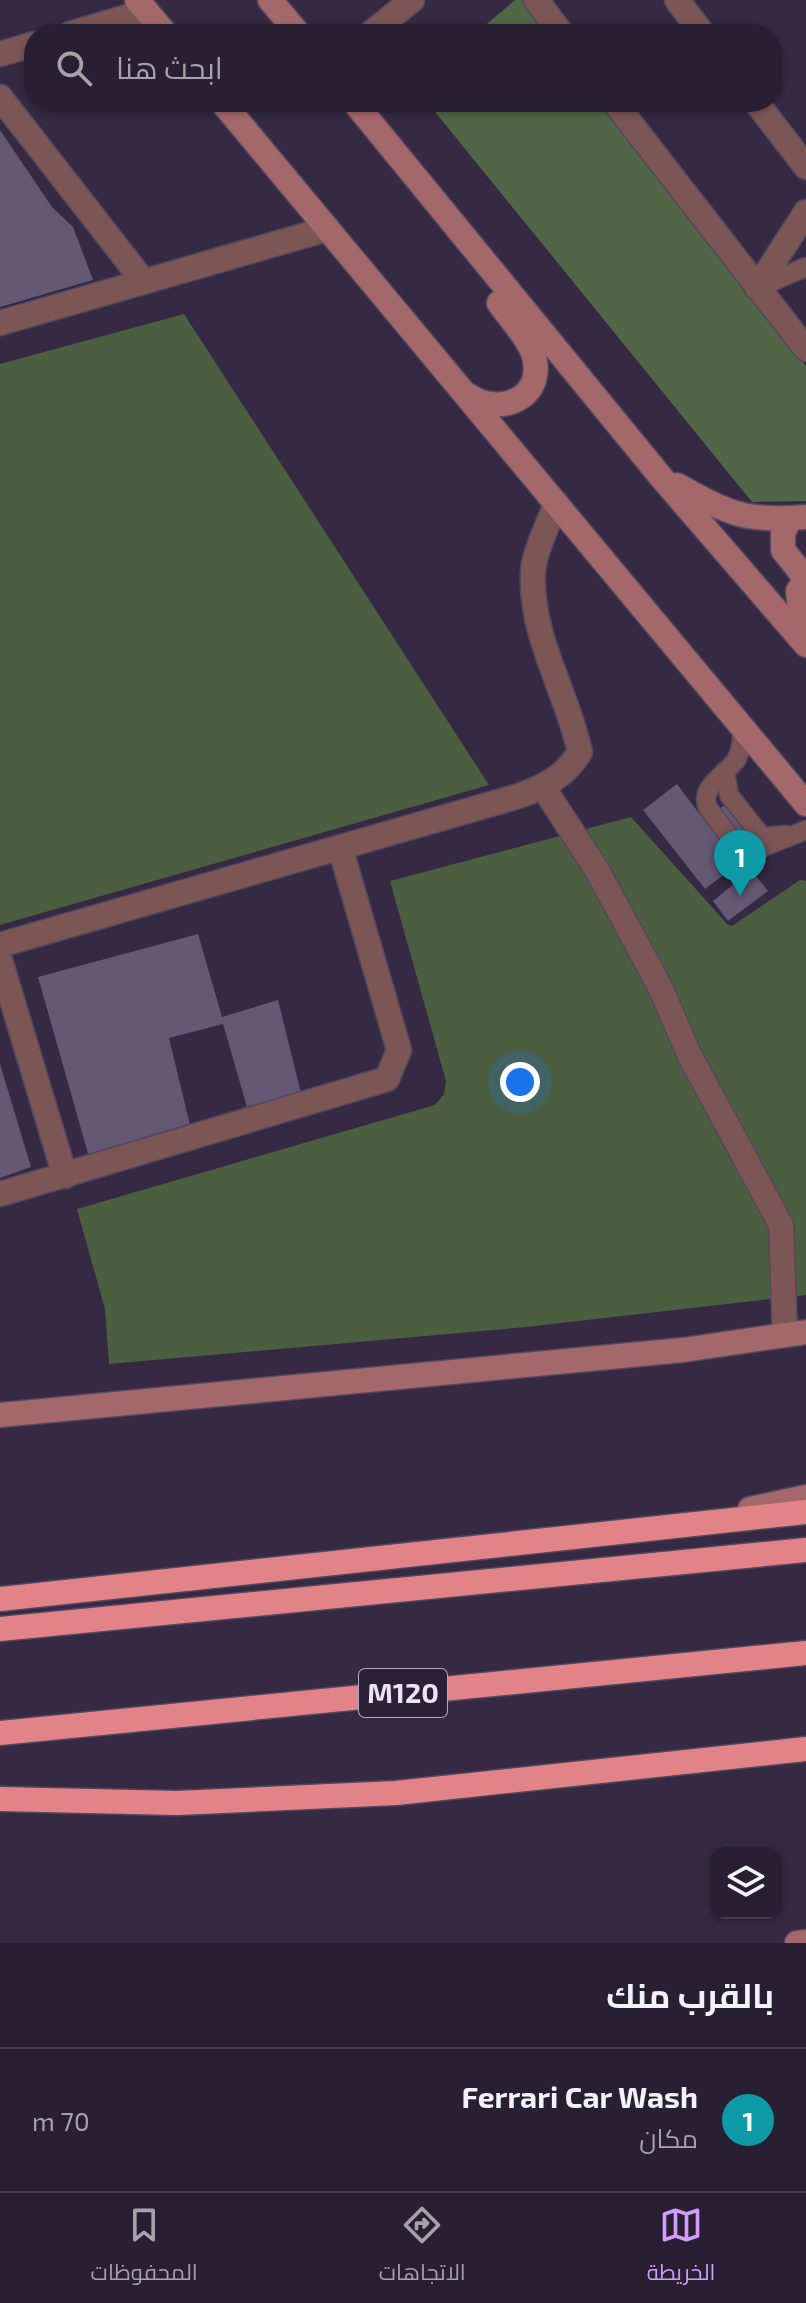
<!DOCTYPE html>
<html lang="ar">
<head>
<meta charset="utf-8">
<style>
	:root { --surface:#281f32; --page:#342c3e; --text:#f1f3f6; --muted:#a5a2ac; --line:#443d4d; --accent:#d39cfc }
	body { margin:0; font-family:"Exo 2",Cairo,sans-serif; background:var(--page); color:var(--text); direction:rtl }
	.controls { position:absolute; right:24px; bottom:24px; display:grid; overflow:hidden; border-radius:16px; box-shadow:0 2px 6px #0004 }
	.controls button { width:72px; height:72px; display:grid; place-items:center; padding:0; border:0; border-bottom:2px solid var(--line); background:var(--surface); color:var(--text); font:40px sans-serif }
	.you { position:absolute; left:520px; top:1082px; width:28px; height:28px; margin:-20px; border:6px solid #fff; border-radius:50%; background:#1a73e8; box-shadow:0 0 0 12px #1a73e833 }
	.badge { display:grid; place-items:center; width:52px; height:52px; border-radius:50%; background:var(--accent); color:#fff; font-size:26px; font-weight:700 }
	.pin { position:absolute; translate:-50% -66px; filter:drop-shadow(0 2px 4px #0008) }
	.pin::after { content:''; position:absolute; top:42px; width:28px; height:24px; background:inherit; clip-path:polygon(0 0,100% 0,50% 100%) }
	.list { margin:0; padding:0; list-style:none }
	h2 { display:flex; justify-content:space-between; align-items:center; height:104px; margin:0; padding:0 32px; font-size:34px }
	h2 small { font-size:26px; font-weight:400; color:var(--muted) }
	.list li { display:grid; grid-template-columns:52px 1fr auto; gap:24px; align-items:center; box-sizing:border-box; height:144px; padding:0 32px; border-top:2px solid var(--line) }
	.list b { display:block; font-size:30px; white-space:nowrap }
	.list p { margin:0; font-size:26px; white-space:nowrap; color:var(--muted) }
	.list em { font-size:26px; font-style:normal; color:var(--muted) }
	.icon { flex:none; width:44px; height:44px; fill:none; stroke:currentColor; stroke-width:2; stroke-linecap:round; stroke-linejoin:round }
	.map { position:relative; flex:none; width:806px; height:1943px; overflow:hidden; direction:ltr }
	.search { position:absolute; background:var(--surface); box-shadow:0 2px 6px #0004; left:24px; right:24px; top:24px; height:88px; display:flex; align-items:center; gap:20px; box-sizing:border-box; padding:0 28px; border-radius:32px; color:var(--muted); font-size:30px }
	.sheet { height:248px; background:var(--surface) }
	nav { display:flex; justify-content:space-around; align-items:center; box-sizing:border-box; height:112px; border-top:2px solid var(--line); background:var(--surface); font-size:22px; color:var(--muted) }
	nav a { display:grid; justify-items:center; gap:4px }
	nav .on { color:var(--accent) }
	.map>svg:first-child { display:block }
	.green { fill:#4b5f40 }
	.forest { fill:#516646 }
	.building { fill:#645875 }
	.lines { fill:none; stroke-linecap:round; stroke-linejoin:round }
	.lane-casing { stroke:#52475f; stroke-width:21 }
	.street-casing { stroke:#52475f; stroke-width:27 }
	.secondary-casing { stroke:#52475f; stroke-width:27 }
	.highway-casing { stroke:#52475f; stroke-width:27 }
	.lane { stroke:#7c5555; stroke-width:18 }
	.street { stroke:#7c5555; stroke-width:24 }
	.secondary { stroke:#a5686a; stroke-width:24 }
	.highway { stroke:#e28487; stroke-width:24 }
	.labels { text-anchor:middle; stroke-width:6; stroke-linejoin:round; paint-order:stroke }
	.shield { fill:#2b2038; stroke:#b1a9bc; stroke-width:2 }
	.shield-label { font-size:28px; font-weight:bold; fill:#eae4f4 }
</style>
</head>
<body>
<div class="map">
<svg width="806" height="1943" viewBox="0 0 806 1943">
	<rect width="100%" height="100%" fill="#352943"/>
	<g class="green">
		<polygon points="184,314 489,785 0,925 0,364"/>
		<polygon points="631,817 728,925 732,926 800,880 806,881 806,1295 526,1327 109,1364 105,1309 77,1209 435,1105 444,1094 446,1081 390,881"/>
	</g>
	<g class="forest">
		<polygon points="515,0 525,0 551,34 475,34"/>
		<polygon points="427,102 603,102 806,366 806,501 752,502"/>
	</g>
	<g class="building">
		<polygon points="0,130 52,207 73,227 93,280 0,307"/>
		<polygon points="677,784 704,820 737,796 760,826 728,850 738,864 705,889 643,810"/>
		<polygon points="751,870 768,891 728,921 713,901"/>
		<polygon points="198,934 222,1017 278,1000 302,1097 249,1114 223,1024 169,1038 191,1129 89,1157 38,977"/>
		<polygon points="0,1064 31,1167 0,1178"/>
	</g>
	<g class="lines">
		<defs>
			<g id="lane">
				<polyline points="757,288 806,267"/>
				<path d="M742 728C742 739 742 750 736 760 725 776 699 786 708 808L740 850 748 853 806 830"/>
				<polyline points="725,771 729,795 759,833 764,837 786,835"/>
			</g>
			<g id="street">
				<polyline points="536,0 562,34"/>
				<polyline points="677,0 703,34"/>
				<polyline points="70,34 147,11"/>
				<polyline points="370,34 412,0"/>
				<polyline points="0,54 34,44"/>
				<polyline points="0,97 144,282"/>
				<polyline points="614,102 806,349"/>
				<polyline points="756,102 806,167"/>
				<polyline points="757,288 806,212"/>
				<polyline points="0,323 327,229"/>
				<polyline points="543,787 597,870 659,985 690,1056 781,1225 785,1335"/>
				<path d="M0 945 519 796C546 786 565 776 580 752 567 692 530 636 533 573 534 551 549 524 556 503"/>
				<polyline points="0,960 65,1176"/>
				<polyline points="0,1194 387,1079 399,1050 340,847"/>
			</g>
			<g id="secondary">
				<polyline points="137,0 166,34"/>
				<polyline points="270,0 299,34"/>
				<polyline points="222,102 806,804"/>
				<polyline points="354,102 661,477 806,645"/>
				<path d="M468 395C499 417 545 399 534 356 529 338 510 319 499 303"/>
				<path d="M677 485C730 514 744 522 806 517"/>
				<polyline points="790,519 783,533 783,550 806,579"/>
				<polyline points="806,580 798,591 800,608 806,619"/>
				<polyline points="0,1415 683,1350 806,1332"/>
				<polyline points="750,1509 806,1497"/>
				<polyline points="797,1943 806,1942"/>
			</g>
			<g id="highway">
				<polyline points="0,1599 806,1512"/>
				<polyline points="0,1629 806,1550"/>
				<polyline points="0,1733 806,1653"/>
				<polyline points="0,1799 177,1803 396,1793 806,1749"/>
			</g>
		</defs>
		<use href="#lane" class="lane-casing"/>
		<use href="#street" class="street-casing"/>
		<use href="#secondary" class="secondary-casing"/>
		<use href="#highway" class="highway-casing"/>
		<use href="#lane" class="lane"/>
		<use href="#street" class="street"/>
		<use href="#secondary" class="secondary"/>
		<use href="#highway" class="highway"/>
	</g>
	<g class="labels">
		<rect class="shield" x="359" y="1669" width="88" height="48" rx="6"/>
		<g class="shield-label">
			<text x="403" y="1703">M120</text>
		</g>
	</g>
</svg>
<div class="controls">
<button><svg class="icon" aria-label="layers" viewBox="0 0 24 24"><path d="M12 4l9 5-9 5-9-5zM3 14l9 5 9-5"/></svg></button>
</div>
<div class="you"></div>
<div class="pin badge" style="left:740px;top:896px;background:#0f9aa8">1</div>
<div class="search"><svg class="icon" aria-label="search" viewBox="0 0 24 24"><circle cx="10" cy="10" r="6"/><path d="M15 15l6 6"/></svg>ابحث هنا</div>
</div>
<section class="sheet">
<h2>بالقرب منك<small></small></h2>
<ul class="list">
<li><span class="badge" style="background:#0f9aa8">1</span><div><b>Ferrari Car Wash</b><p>مكان</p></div><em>70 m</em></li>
</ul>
</section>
<nav>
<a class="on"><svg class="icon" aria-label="map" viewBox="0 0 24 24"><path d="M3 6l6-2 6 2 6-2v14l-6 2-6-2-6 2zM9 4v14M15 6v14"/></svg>الخريطة</a>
<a><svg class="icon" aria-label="directions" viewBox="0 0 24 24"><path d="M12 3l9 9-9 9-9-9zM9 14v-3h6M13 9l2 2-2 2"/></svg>الاتجاهات</a>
<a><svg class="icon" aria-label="saved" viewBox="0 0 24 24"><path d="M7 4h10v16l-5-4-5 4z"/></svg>المحفوظات</a>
</nav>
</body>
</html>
